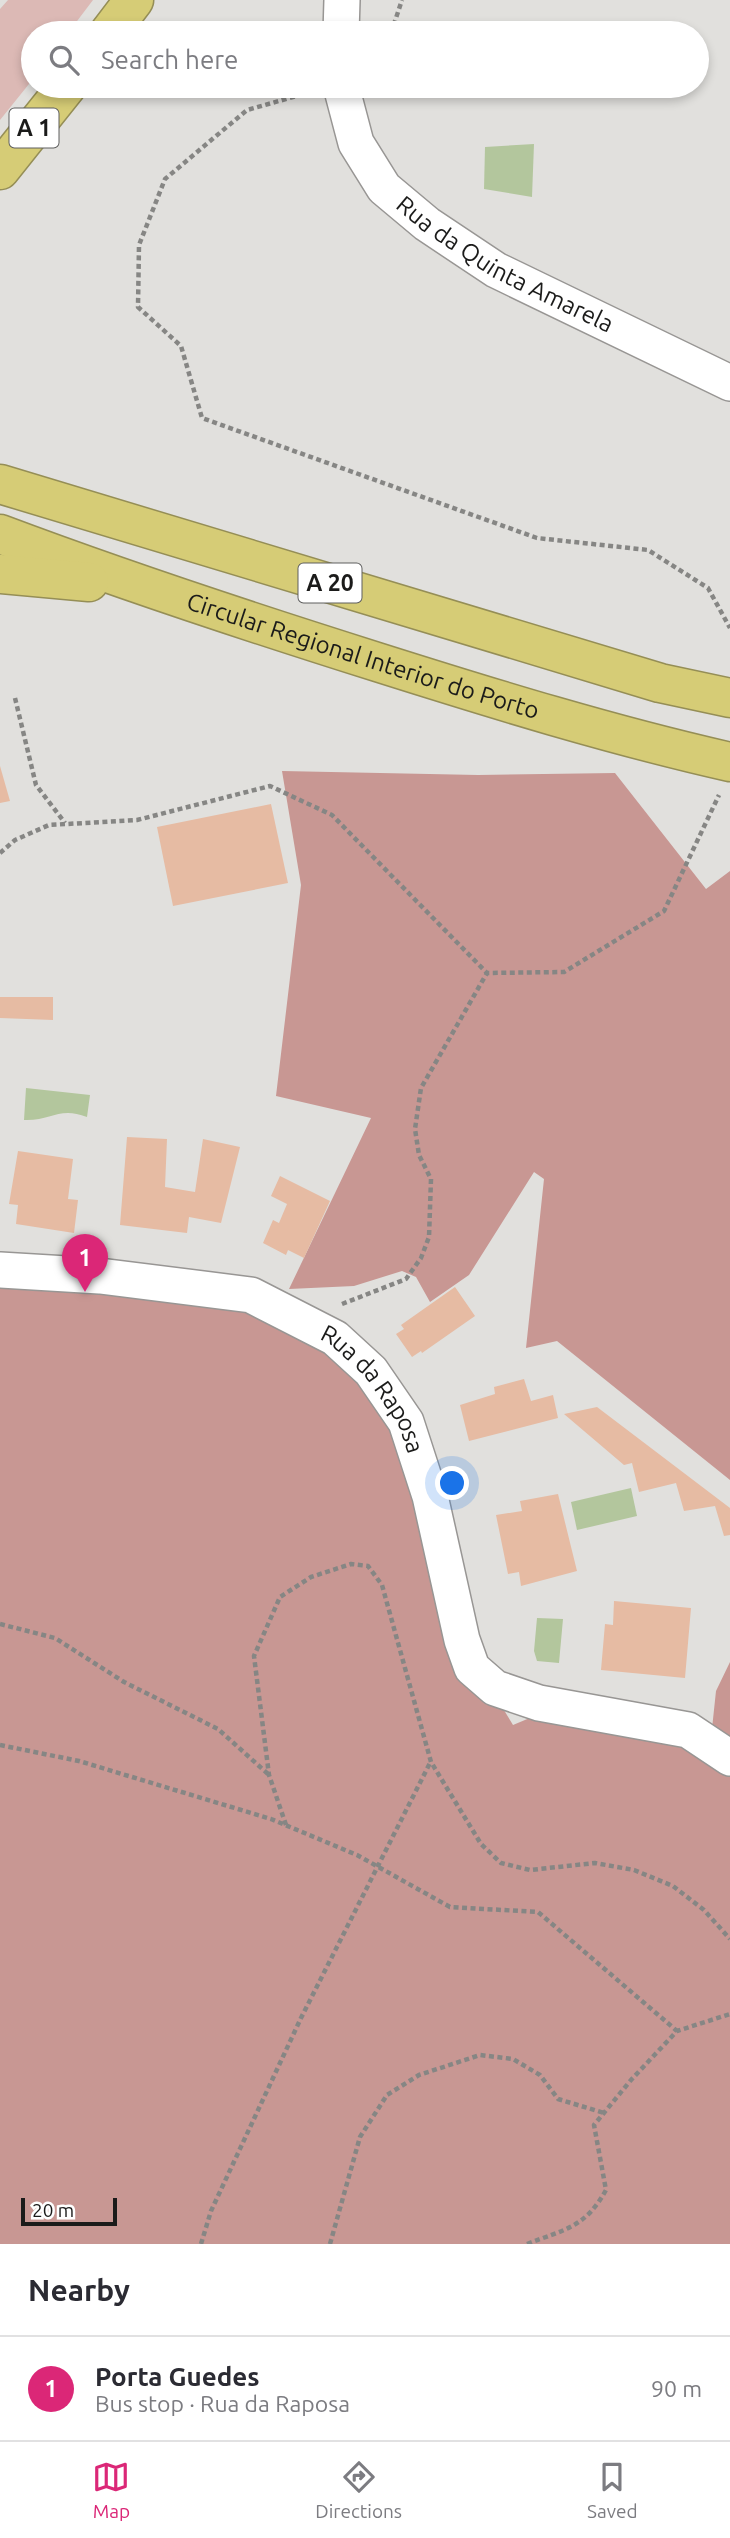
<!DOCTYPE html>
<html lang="en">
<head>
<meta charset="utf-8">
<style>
	:root { --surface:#fff; --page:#f2f2f3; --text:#2b2b33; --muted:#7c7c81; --line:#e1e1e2; --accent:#db2777 }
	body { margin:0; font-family:Ubuntu,sans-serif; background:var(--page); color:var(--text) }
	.scale { position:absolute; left:21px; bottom:18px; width:96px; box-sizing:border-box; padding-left:7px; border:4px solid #1b1b1a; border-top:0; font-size:19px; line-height:24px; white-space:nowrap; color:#1b1b1a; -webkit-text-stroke:5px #fff; paint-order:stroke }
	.you { position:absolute; left:453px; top:1484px; width:24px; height:24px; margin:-18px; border:5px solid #fff; border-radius:50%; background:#1a73e8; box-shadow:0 0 0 10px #1a73e833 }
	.badge { display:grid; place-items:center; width:46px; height:46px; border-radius:50%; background:var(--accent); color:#fff; font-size:23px; font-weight:700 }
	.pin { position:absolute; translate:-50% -58px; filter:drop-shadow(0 2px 4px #0008) }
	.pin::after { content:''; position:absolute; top:37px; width:24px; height:21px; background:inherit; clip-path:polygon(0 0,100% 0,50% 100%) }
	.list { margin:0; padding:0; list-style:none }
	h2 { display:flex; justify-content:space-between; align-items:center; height:91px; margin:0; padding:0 28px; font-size:30px }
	h2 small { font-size:23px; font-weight:400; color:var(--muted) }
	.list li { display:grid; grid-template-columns:46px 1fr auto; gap:21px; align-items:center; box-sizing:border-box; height:105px; padding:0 28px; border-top:2px solid var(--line) }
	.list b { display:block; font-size:26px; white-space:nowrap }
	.list p { margin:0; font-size:23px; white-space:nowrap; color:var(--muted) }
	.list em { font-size:23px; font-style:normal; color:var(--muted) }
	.icon { flex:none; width:38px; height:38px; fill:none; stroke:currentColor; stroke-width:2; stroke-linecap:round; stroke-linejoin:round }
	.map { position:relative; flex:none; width:730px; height:2244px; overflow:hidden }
	.search { position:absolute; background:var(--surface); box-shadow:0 4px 10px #0003; left:21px; right:21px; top:21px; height:77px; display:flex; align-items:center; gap:18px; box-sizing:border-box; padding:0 24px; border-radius:38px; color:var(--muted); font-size:26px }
	.sheet { height:196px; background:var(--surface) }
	nav { display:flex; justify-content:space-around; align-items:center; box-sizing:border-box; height:98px; border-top:2px solid var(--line); background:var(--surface); font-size:19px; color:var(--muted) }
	nav a { display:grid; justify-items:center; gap:4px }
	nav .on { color:var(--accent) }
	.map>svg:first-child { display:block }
	.green { fill:#dcb9b5 }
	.forest { fill:#c89793 }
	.water { fill:#b3c69d }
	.building { fill:#e6bba3 }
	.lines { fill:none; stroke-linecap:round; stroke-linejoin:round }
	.street-casing { stroke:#989694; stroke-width:38 }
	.highway-casing { stroke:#958e56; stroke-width:41 }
	.path { stroke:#868684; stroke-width:4.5; stroke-dasharray:5 3.5; stroke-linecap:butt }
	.street { stroke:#fff; stroke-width:35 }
	.highway { stroke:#d6cc76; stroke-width:38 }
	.labels { text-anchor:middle; stroke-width:5; stroke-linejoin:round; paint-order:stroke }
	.shield { fill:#fff; stroke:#5f5f5f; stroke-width:2 }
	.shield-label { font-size:23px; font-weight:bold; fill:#1b1b1a }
	.street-label { font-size:24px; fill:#1b1b1a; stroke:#fff }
</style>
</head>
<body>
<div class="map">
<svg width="730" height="2244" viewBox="0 0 730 2244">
	<rect width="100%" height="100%" fill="#e1e0dd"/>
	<polygon class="green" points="8,0 93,0 68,33 33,33 33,79 0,120 0,9"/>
	<g class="forest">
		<polygon points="282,771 478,775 615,773 706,889 730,871 730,1480 557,1341 526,1348 544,1179 534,1172 469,1275 430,1302 416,1277 402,1271 354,1286 289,1289 371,1118 276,1096 301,885"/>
		<polygon points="0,1271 261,1289 424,1445 452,1625 513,1725 544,1712 711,1738 716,1691 730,1662 730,2244 0,2244"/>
	</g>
	<g class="water">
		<polygon points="534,144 532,197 484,189 485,147"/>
		<path d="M26 1088 90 1095 87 1117C59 1106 52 1121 24 1120Z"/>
		<polygon points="631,1488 637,1516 577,1530 571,1502"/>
		<polygon points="537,1618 563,1619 559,1663 537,1661 534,1651"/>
	</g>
	<g class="building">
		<polygon points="0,766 10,801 0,803"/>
		<polygon points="271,804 288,883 173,906 157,827"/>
		<polygon points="0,997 53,997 53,1020 0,1018"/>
		<polygon points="127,1137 167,1139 165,1187 195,1192 203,1139 240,1147 221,1223 189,1217 187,1233 120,1225"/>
		<polygon points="18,1151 73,1159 68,1199 78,1200 74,1233 16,1224 18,1205 9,1204"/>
		<polygon points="280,1176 330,1201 304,1258 288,1250 286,1255 263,1243 273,1220 279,1223 287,1204 271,1196"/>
		<polygon points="455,1287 475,1316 422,1353 421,1351 412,1357 396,1334 404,1329 401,1325"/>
		<polygon points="524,1379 531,1401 553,1395 558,1418 469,1441 460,1405 495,1394 494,1387"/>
		<polygon points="597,1407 730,1508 730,1535 724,1536 715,1506 684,1511 676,1483 639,1492 632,1463 624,1465 564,1414"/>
		<polygon points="558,1494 577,1571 521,1586 519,1572 508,1574 496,1515 522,1511 520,1501"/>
		<polygon points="614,1601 691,1608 685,1678 601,1670 605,1624 613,1625"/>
	</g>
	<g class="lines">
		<defs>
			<g id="street">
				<polyline points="341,33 342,0"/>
				<path id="s1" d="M341 86 356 143 384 188 427 224 496 270 730 383"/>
				<path id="s2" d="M0 1270 100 1276 251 1295 335 1338 371 1371 406 1422 430 1496 462 1640 472 1668 495 1688 539 1703 688 1730 730 1758"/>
			</g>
			<g id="highway">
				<polyline points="109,33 134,0"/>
				<polyline points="0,170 67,86"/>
				<polyline points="0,484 660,683 730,698"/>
				<path id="s3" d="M0 534C125 581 250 622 377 662 494 699 611 735 730 762"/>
				<polyline points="0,574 89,582"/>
			</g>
		</defs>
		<use href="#street" class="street-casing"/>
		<use href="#highway" class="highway-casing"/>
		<g class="path">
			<polyline points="391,33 402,0"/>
			<polyline points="311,92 247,110 165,179 139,245 138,307 181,346 202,418 537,538 648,550 708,588 730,628"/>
			<polyline points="15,698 36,785 65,823"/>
			<polyline points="0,853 15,840 49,825 137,820 270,786 332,815 487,973 564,972 664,911 719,795"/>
			<polyline points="342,1304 406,1279 421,1258 429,1237 431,1179 419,1155 415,1129 421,1088 487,973"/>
			<polyline points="0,1624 55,1638 124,1682 218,1729 268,1774"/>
			<polyline points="0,1745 79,1761 271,1819 357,1855 450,1907 538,1912 677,2031"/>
			<polyline points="286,1825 269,1775 254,1656 280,1597 311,1577 351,1564 368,1566 382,1585 431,1762 481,1844 501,1863 530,1870 595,1863 634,1870 673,1886 704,1910 730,1939"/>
			<polyline points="201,2244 211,2211 301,2018 430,1763"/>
			<polyline points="330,2244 360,2137 387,2095 419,2075 480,2055 513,2059 540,2075 558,2099 604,2113"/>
			<path d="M527 2244C565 2229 585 2228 606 2190L594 2125 631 2080 677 2031 730 2014"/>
		</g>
		<use href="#street" class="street"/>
		<use href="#highway" class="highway"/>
	</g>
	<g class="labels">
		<g class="shield">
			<rect x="9.5" y="108.5" width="49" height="39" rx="5"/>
			<rect x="298.5" y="563.5" width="63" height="39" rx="5"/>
		</g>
		<g class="shield-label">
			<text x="34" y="136">A 1</text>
			<text x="330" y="591">A 20</text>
		</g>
		<g class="street-label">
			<text dy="8" stroke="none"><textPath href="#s1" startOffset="256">Rua da Quinta Amarela</textPath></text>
			<text dy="8" stroke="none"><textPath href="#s3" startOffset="383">Circular Regional Interior do Porto</textPath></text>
			<text dy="8" stroke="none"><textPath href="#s2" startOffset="411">Rua da Raposa</textPath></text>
		</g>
	</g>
</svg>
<div class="scale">20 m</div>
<div class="you"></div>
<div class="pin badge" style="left:85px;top:1292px">1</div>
<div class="search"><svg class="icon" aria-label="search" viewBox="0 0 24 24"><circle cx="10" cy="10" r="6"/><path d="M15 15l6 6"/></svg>Search here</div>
</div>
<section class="sheet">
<h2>Nearby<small></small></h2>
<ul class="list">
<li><span class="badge">1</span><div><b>Porta Guedes</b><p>Bus stop · Rua da Raposa</p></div><em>90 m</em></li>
</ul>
</section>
<nav>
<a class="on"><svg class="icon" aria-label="map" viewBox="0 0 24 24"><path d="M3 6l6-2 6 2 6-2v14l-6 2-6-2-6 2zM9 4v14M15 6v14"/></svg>Map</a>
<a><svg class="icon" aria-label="directions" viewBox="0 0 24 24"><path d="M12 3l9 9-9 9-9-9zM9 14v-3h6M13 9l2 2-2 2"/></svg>Directions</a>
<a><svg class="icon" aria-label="saved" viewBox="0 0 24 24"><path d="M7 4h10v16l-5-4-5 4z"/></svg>Saved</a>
</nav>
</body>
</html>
